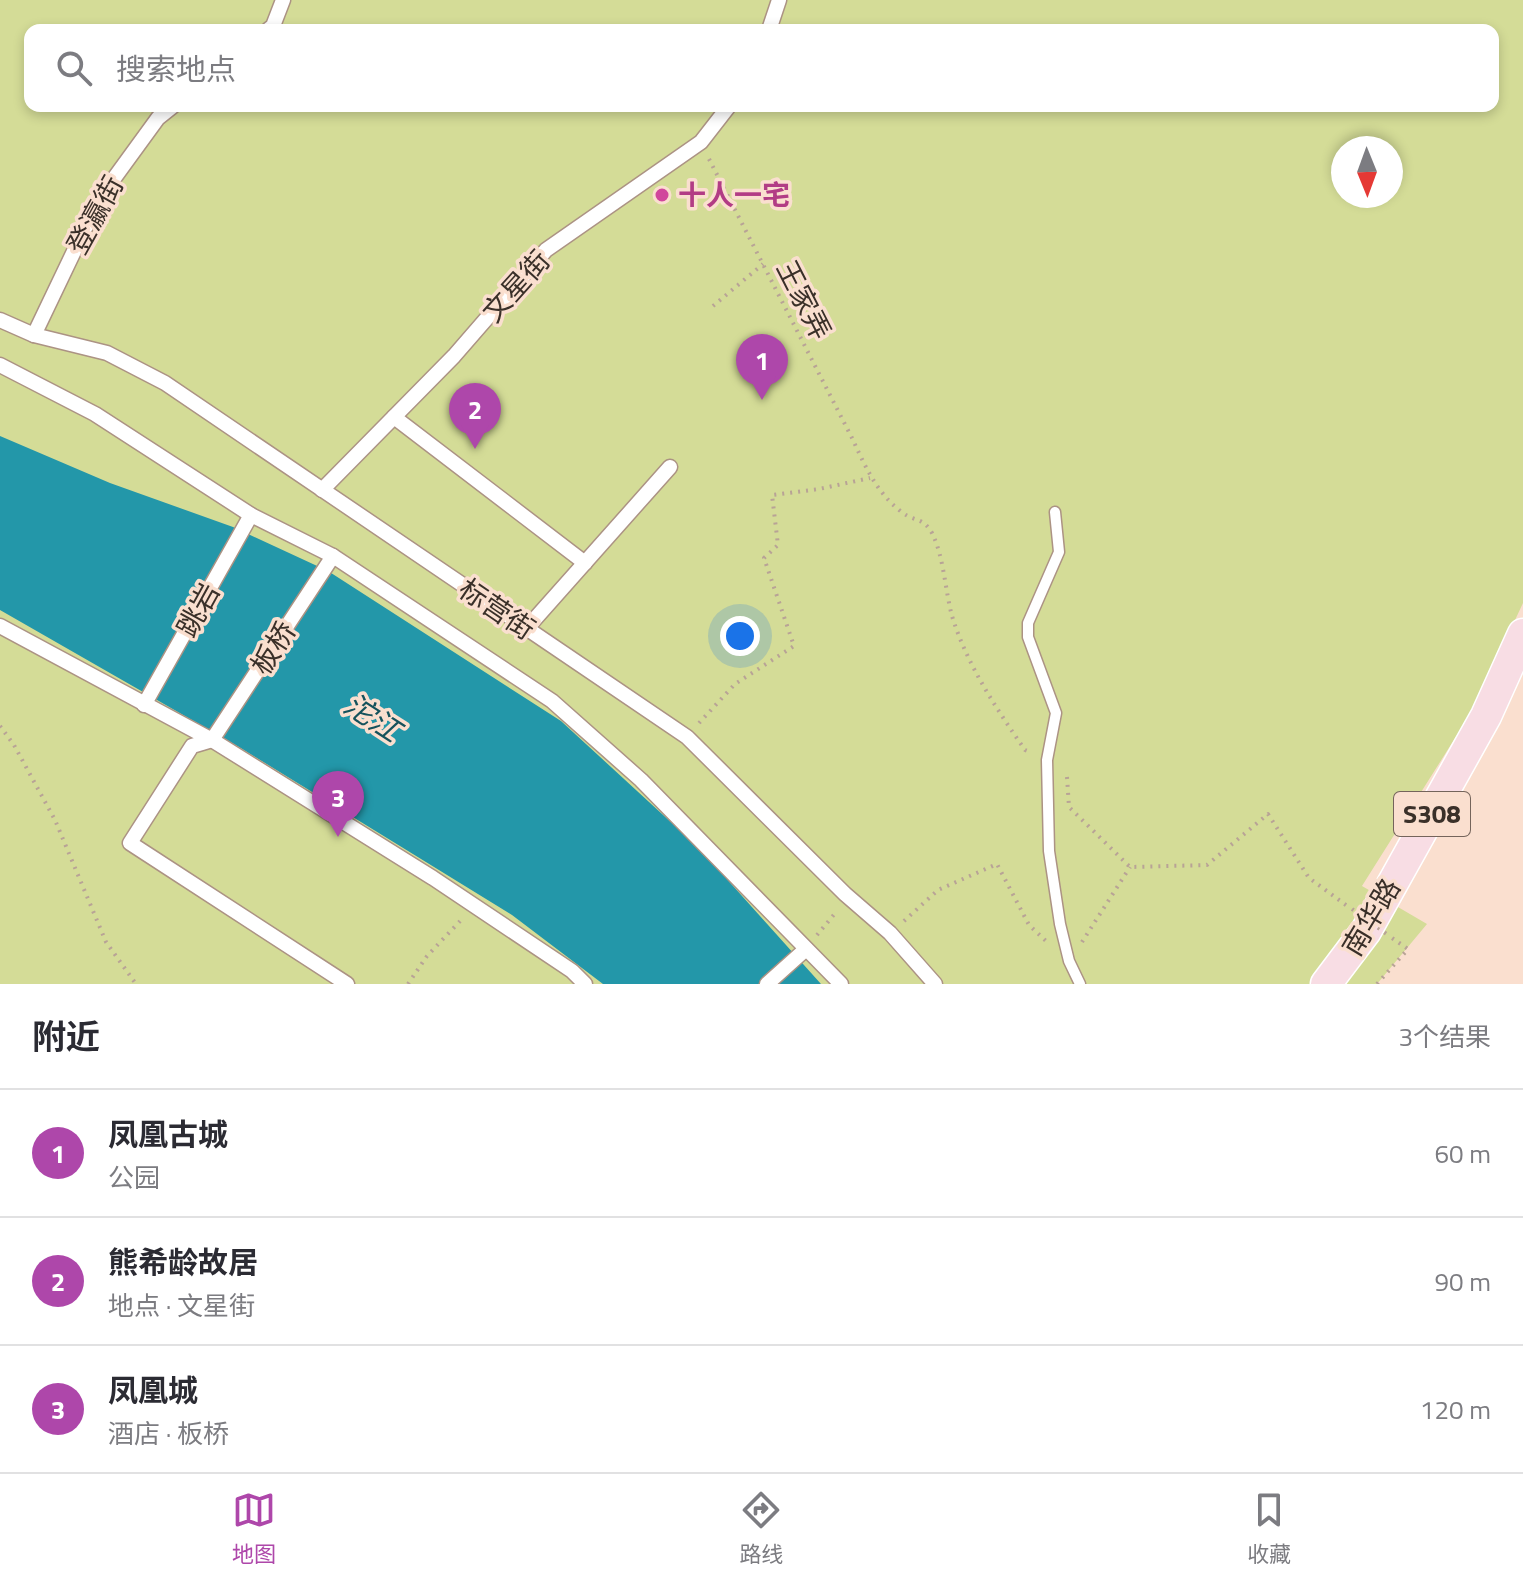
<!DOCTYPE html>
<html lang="zh">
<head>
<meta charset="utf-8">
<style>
	:root { --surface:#fff; --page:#f2f2f3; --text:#2b2b33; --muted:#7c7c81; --line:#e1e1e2; --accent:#ae47aa }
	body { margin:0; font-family:"Titillium Web","Noto Sans SC",sans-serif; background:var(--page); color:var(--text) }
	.compass { position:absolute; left:1331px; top:136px; width:72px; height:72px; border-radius:50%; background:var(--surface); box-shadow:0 4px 12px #0003; rotate:179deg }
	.you { position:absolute; left:740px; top:636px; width:28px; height:28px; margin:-20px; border:6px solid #fff; border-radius:50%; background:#1a73e8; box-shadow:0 0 0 12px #1a73e833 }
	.badge { display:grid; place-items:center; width:52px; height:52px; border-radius:50%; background:var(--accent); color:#fff; font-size:26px; font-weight:700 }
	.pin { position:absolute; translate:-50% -66px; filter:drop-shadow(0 2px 4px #0008) }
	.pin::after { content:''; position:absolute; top:42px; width:28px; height:24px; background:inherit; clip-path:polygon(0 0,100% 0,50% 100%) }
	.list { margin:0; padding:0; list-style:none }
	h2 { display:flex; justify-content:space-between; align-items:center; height:104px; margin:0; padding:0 32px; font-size:34px }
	h2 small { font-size:26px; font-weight:400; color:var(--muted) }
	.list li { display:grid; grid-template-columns:52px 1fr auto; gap:24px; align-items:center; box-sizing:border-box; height:128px; padding:0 32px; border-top:2px solid var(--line) }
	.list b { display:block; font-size:30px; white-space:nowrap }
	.list p { margin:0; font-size:26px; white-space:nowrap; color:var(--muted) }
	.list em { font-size:26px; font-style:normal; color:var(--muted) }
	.icon { flex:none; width:44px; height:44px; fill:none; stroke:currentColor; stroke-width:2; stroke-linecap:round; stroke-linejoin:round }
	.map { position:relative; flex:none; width:1523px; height:984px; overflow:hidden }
	.search { position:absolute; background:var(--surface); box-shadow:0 4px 12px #0003; left:24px; right:24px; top:24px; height:88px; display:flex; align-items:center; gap:20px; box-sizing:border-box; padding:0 28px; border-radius:16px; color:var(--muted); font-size:30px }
	.sheet { height:488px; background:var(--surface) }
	nav { display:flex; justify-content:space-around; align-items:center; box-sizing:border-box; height:112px; border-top:2px solid var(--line); background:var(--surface); font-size:22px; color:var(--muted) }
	nav a { display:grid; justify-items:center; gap:4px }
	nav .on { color:var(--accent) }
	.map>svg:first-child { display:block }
	.green { fill:#d4dc97; fill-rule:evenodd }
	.water { fill:#2397a9 }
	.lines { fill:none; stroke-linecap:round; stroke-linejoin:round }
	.service-casing { stroke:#ac9384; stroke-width:13 }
	.pedestrian-casing { stroke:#ac9384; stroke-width:17 }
	.primary-casing { stroke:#fff; stroke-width:33 }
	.path { stroke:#b8a396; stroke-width:4; stroke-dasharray:2 6; stroke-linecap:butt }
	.service { stroke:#fff; stroke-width:10 }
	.pedestrian { stroke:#fff; stroke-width:14 }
	.primary { stroke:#f8dde4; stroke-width:30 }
	.path-bridge { stroke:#b8a396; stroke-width:4; stroke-dasharray:2 6; stroke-linecap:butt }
	.hotel-dot { fill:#d1479c; stroke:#fadfcf; stroke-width:3 }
	.labels { text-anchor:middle; stroke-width:7; stroke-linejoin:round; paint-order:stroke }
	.shield { fill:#fadfcf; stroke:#74645b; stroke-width:2 }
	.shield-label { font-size:26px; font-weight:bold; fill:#3a3029 }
	.hotel-label { font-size:28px; font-weight:bold; fill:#b23c85; stroke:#fadfcf; text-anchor:start }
	.street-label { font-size:28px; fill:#3a3029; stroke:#fadfcf }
	.water-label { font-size:30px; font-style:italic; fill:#15525c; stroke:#fadfcf }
</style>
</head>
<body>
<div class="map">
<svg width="1523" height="984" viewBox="0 0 1523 984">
	<rect width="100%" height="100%" fill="#fadfcf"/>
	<path class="green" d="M0 0H1523V603L1474 708 1362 886 1427 924 1377 984H0ZM30 30H1493V106H30ZM1343 148H1391V196H1343Z"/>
	<polygon class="water" points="0,436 110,483 233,527 328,571 561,721 699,848 821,984 603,984 512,915 239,747 0,610"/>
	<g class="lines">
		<defs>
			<polyline id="service" points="1055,512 1059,552 1028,623 1028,637 1056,713 1047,760 1049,851 1060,924 1069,961 1080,984"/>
			<g id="pedestrian">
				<polyline points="268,30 273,26 283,0"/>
				<polyline points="769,30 779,0"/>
				<polyline points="0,320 34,335 107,353 165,383 687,737 845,894 890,933 935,984"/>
				<polyline points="34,335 99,199 158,118 173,106"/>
				<polyline points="0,365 95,414 251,515 333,556 552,701 641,780 841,984"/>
				<polyline points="394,417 585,563"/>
				<polyline points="322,490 454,356 546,250 701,142 729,106"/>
				<polyline points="333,556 212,740 192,746 130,843 347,984"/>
				<polyline points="0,626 212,740 433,878 572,971 585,984"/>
				<polyline points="526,629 670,467"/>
				<polyline points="144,705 251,515"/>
				<polyline points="767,984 806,949"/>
			</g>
			<polyline id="primary" points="1326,984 1366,931 1385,897 1486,716 1523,634"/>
		</defs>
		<use href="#service" class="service-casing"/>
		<use href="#pedestrian" class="pedestrian-casing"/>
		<use href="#primary" class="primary-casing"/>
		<g class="path">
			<path d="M709 159 852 438C865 466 877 494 903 513 915 522 923 517 932 533 944 557 945 590 952 616 967 665 996 708 1025 750L1030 752"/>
			<polyline points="713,306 763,264"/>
			<polyline points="699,723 735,684 794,646 764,558 778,545 772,495 819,489 870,478"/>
			<polyline points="0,726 14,745 55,820 106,942 136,984"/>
			<polyline points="1067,777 1069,807 1130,867 1207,865 1268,814 1309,878 1350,908"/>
			<polyline points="904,921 938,890 997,864 1029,925 1047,942"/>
			<polyline points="817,935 837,911"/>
			<polyline points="1082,942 1130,867"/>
			<polyline points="408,984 427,956 462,919"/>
			<polyline points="1377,984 1408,949 1392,938"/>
		</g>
		<use href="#service" class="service"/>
		<use href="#pedestrian" class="pedestrian"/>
		<use href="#primary" class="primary"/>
		<polyline class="path-bridge" points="1352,909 1388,935"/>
	</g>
	<circle class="hotel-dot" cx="662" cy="195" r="8"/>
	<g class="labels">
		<rect class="shield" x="1394" y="792" width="76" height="44" rx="6"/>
		<g class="shield-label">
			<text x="1432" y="823">S308</text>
		</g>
		<g class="hotel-label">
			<text x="678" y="205">十人一宅</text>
		</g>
		<g class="street-label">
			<text transform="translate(95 215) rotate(-61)" y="10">登瀛街</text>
			<text transform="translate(516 286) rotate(-48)" y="10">文星街</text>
			<text transform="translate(804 300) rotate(63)" y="10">王家弄</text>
			<text transform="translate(497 609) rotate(34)" y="10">标营街</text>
			<text transform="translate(198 610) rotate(-61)" y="10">跳岩</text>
			<text transform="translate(273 648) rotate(-57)" y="10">板桥</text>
			<text transform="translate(1371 917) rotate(-59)" y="10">南华路</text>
		</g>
		<g class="water-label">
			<text transform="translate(372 718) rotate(33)" y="10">沱江</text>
		</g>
	</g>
</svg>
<svg class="compass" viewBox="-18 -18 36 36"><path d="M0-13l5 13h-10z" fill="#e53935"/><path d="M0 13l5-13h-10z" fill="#7c7c81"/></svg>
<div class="you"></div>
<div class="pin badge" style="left:762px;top:400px">1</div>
<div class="pin badge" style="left:475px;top:449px">2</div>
<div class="pin badge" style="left:338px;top:837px">3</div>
<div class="search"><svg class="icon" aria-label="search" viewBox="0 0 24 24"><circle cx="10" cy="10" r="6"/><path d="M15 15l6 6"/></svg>搜索地点</div>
</div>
<section class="sheet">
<h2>附近<small>3个结果</small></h2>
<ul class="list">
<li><span class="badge">1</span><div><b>凤凰古城</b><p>公园</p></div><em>60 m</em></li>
<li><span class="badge">2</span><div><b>熊希龄故居</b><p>地点 · 文星街</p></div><em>90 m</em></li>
<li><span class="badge">3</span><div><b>凤凰城</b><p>酒店 · 板桥</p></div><em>120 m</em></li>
</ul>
</section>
<nav>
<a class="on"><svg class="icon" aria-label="map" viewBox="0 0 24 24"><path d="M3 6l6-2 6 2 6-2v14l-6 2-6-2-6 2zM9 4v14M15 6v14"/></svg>地图</a>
<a><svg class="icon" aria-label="directions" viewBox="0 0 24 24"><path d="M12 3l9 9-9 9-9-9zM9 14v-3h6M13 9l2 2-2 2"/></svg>路线</a>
<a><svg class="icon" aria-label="saved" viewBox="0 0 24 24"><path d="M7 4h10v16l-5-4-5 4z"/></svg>收藏</a>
</nav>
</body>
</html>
